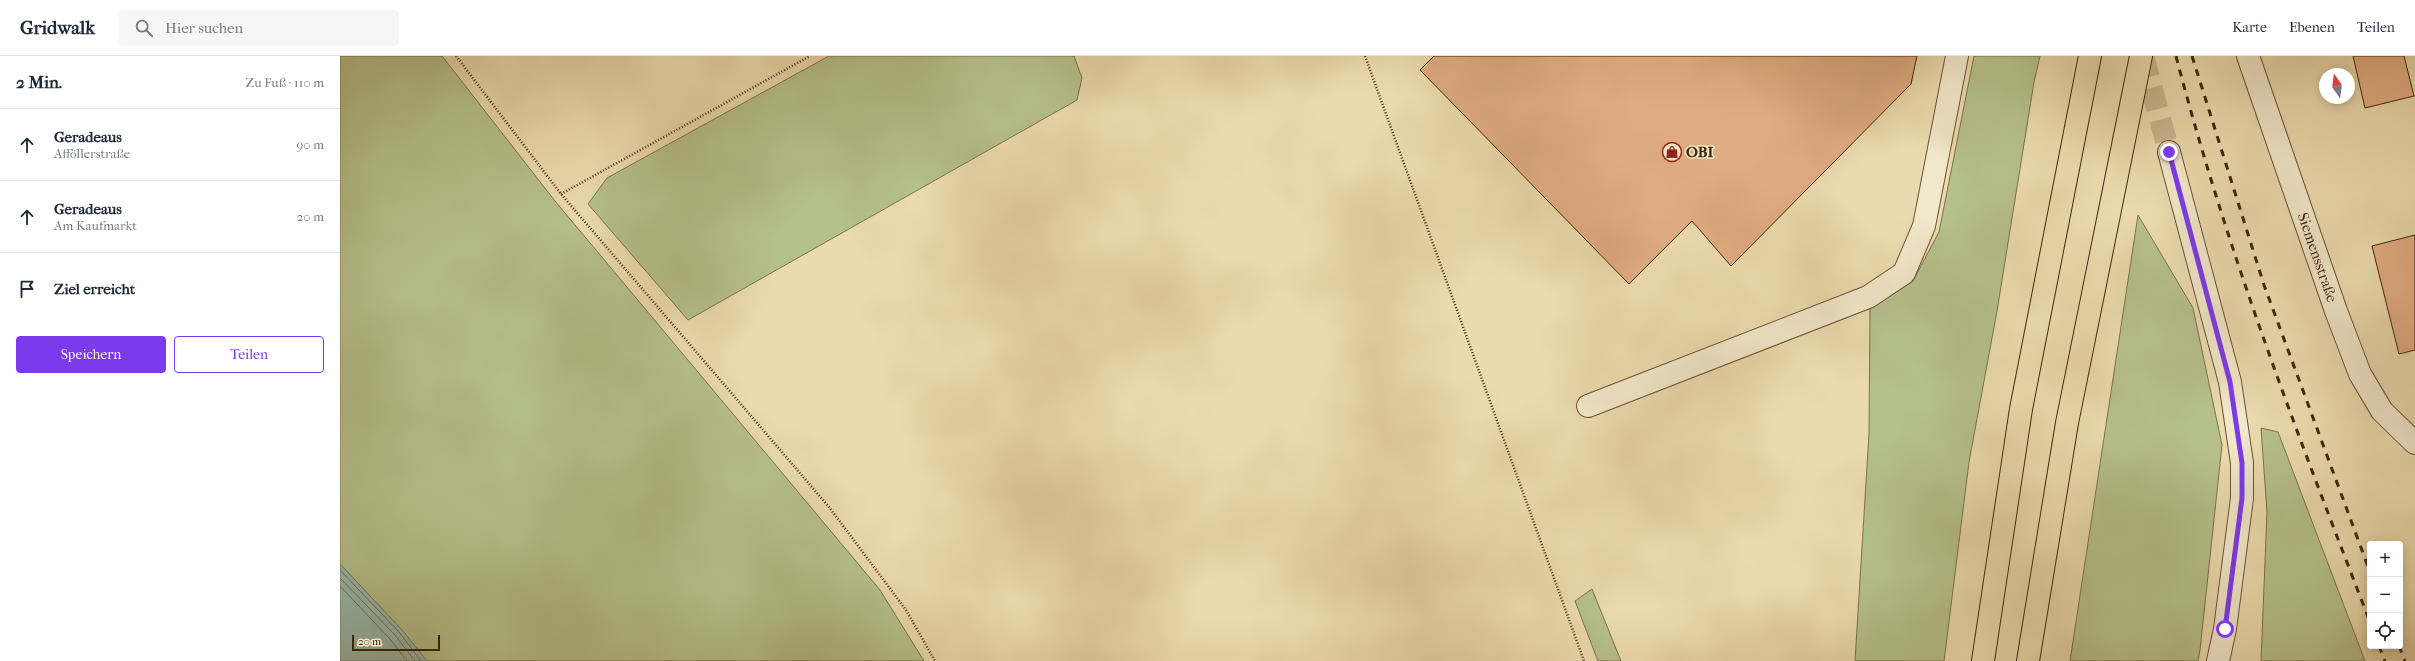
<!DOCTYPE html>
<html lang="de">
<head>
<meta charset="utf-8">
<style>
	:root { --surface:#fff; --page:#f6f6f7; --text:#1f2937; --muted:#747a83; --line:#e0e1e3; --accent:#7c3aed }
	body { margin:0; font-family:"IM FELL French Canon",serif; background:var(--page); color:var(--text) }
	.controls { position:absolute; right:12px; bottom:12px; display:grid; overflow:hidden; border-radius:4px; box-shadow:0 2px 10px #0003 }
	.controls button { width:36px; height:36px; display:grid; place-items:center; padding:0; border:0; border-bottom:1px solid var(--line); background:var(--surface); color:var(--text); font:20px sans-serif }
	.compass { position:absolute; left:1979px; top:12px; width:36px; height:36px; border-radius:50%; background:var(--surface); box-shadow:0 2px 10px #0003; rotate:346deg }
	.scale { position:absolute; left:12px; bottom:10px; width:88px; box-sizing:border-box; padding-left:4px; border:2px solid #43250c; border-top:0; font-size:11px; line-height:14px; white-space:nowrap; color:#43250c; -webkit-text-stroke:3px #f1e7ca; paint-order:stroke }
	.stop { position:absolute; width:12px; height:12px; margin:-9px; border:3px solid #7c3aed; border-radius:50%; background:#fff }
	.stop.end { background:#7c3aed; border-color:#fff; box-shadow:0 1px 4px #0008 }
	.list { margin:0; padding:0; list-style:none }
	h2 { display:flex; justify-content:space-between; align-items:center; height:52px; margin:0; padding:0 16px; font-size:17px }
	h2 small { font-size:13px; font-weight:400; color:var(--muted) }
	.list li { display:grid; grid-template-columns:26px 1fr auto; gap:12px; align-items:center; box-sizing:border-box; height:72px; padding:0 16px; border-top:1px solid var(--line) }
	.list b { display:block; font-size:15px; white-space:nowrap }
	.list p { margin:0; font-size:13px; white-space:nowrap; color:var(--muted) }
	.list em { font-size:13px; font-style:normal; color:var(--muted) }
	.actions { display:flex; gap:8px; padding:12px 16px }
	.actions a { flex:1; padding:9px 0; border:1px solid var(--accent); border-radius:4px; text-align:center; font-size:14px; color:var(--accent) }
	.actions .main { background:var(--accent); color:#fff }
	.icon { flex:none; width:22px; height:22px; fill:none; stroke:currentColor; stroke-width:2; stroke-linecap:round; stroke-linejoin:round }
	.map { position:relative; flex:none; width:2075px; height:605px; overflow:hidden }
	header { display:flex; align-items:center; gap:24px; box-sizing:border-box; height:56px; padding:0 20px; background:var(--surface); border-bottom:1px solid var(--line) }
	header strong { font-size:19px }
	nav { display:flex; gap:22px; margin-inline-start:auto; font-size:14px }
	.search { width:280px; height:36px; background:var(--page); display:flex; align-items:center; gap:10px; box-sizing:border-box; padding:0 14px; border-radius:4px; color:var(--muted); font-size:15px }
	main { display:flex }
	aside { flex:1; background:var(--surface) }
	.map>svg:first-child { display:block }
	.green { fill:#b5c08b; stroke:#7c724c }
	.water { fill:#98baac; stroke:#767e6c }
	.lines { fill:none; stroke-linecap:round; stroke-linejoin:round }
	.shore { stroke:#6e705c; stroke-width:1 }
	.building { fill:#e0ac81; stroke:#43250c }
	.minor-tunnel { stroke:#c9b68d; stroke-width:22; stroke-dasharray:22 11; stroke-linecap:butt }
	.minor-casing { stroke:#6d5234; stroke-width:24 }
	.highway-casing { stroke:#43250c; stroke-width:24 }
	.path { stroke:#43250c; stroke-width:2.5; stroke-dasharray:1 2; stroke-linecap:butt }
	.minor { stroke:#f1e7ca; stroke-width:22 }
	.highway { stroke:#eadaad; stroke-width:22 }
	.rail { stroke:#43250c; stroke-width:3; stroke-dasharray:7 7; stroke-linecap:butt }
	.route { stroke:#7c3aed; stroke-width:5 }
	.labels { text-anchor:middle; stroke-width:3; stroke-linejoin:round; paint-order:stroke }
	.poi-label { font-size:15px; font-weight:bold; fill:#43250c; stroke:#f1e7ca; text-anchor:start }
	.street-label { font-size:15px; fill:#43250c; stroke:#f1e7ca }
</style>
</head>
<body>
<header>
<strong>Gridwalk</strong>
<div class="search"><svg class="icon" aria-label="search" viewBox="0 0 24 24"><circle cx="10" cy="10" r="6"/><path d="M15 15l6 6"/></svg>Hier suchen</div>
<nav><a>Karte</a><a>Ebenen</a><a>Teilen</a></nav>
</header>
<main>
<aside>
<h2>2 Min.<small>Zu Fuß · 110 m</small></h2>
<ul class="list">
<li><svg class="icon" aria-label="ahead" viewBox="0 0 24 24"><path d="M12 20V5M6 11l6-6 6 6"/></svg><div><b>Geradeaus</b><p>Afföllerstraße</p></div><em>90 m</em></li>
<li><svg class="icon" aria-label="ahead" viewBox="0 0 24 24"><path d="M12 20V5M6 11l6-6 6 6"/></svg><div><b>Geradeaus</b><p>Am Kaufmarkt</p></div><em>20 m</em></li>
<li><svg class="icon" aria-label="arrive" viewBox="0 0 24 24"><path d="M6 21V4h12l-3 4 3 4H6"/></svg><div><b>Ziel erreicht</b></div></li>
</ul>
<div class="actions"><a class="main">Speichern</a><a>Teilen</a></div>
</aside>
<div class="map">
<svg width="2075" height="605" viewBox="0 0 2075 605">
	<rect width="100%" height="100%" fill="#eadaad"/>
	<filter id="stains"><feTurbulence type="fractalNoise" baseFrequency=".005" numOctaves="4"/><feColorMatrix values="0 0 0 0 .2 0 0 0 0 .09 0 0 0 0 .02 0 0 0 .5 -.17"/></filter>
	<radialGradient id="worn" r=".72"><stop offset=".6" stop-color="#630" stop-opacity="0"/><stop offset="1" stop-color="#630" stop-opacity=".3"/></radialGradient>
	<g class="green">
		<polygon points="0,0 102,0 215,145 540,534 584,605 87,605 62,574 0,508"/>
		<polygon points="489,0 734,0 742,22 737,44 348,264 248,148 267,122"/>
		<polygon points="1634,0 1700,0 1694,26 1657,255 1629,406 1604,605 1515,605 1529,378 1530,253 1573,225 1599,176"/>
		<polygon points="1798,159 1853,252 1882,389 1860,594 1858,605 1730,605"/>
		<polygon points="1921,372 1938,376 2025,605 1921,605 1927,456"/>
		<polygon points="1252,533 1281,605 1258,605 1235,545"/>
	</g>
	<polygon class="water" points="0,508 62,574 87,605 0,605"/>
	<g class="lines">
		<g class="shore">
			<polyline points="0,514 59,576 81,605"/>
			<polyline points="0,522 55,579 75,605"/>
			<polyline points="0,530 50,583 67,605"/>
		</g>
	</g>
	<g class="building">
		<polygon points="1094,0 1577,0 1571,28 1391,210 1352,165 1289,228 1080,14"/>
		<polygon points="2013,0 2064,0 2074,40 2025,52"/>
		<polygon points="2075,179 2075,294 2059,298 2032,190"/>
	</g>
	<g class="lines">
		<polyline class="minor-tunnel" points="1803,0 1829,96"/>
		<defs>
			<g id="minor">
				<path id="s1" d="M1908 0 1996 255 2020 318 2042 355 2075 387"/>
				<polyline points="1829,96 1890,326 1902,407 1902,442 1885,573 1878,605"/>
				<polyline points="1248,350 1528,241 1564,217 1584,170 1617,0"/>
			</g>
			<g id="highway">
				<polyline points="1643,605 1681,353 1750,0"/>
				<polyline points="1688,605 1727,367 1801,0"/>
			</g>
		</defs>
		<use href="#minor" class="minor-casing"/>
		<use href="#highway" class="highway-casing"/>
		<g class="path">
			<polyline points="116,0 221,138 489,451 566,554 595,605"/>
			<polyline points="1025,0 1244,605"/>
			<polyline points="221,138 470,0"/>
		</g>
		<use href="#minor" class="minor"/>
		<use href="#highway" class="highway"/>
		<g class="rail">
			<path d="M1836 0C1886 193 1958 380 2030 566"/>
			<polyline points="1852,0 1924,229 2030,516"/>
			<polyline points="2039,590 2045,605"/>
			<polyline points="2059,590 2065,605"/>
		</g>
	</g>
	<g class="lines">
		<polyline class="route" points="1829,96 1890,326 1902,407 1902,442 1885,573"/>
	</g>
	<defs>
		<symbol id="shop-ring" viewBox="-11 -11 22 22"><circle r="9.5" fill="#f1e7ca" stroke="#8f2418" stroke-width="1.5"/><path d="M-5-2.5h2.3a2.7 3.5 0 0 1 5.4 0H5L5.5 6h-11ZM-1.5-2.5h3a1.5 2.3 0 0 0-3 0Z" fill="#8f2418"/></symbol>
	</defs>
	<g fill-rule="evenodd">
		<use href="#shop-ring" x="1321" y="85" width="22" height="22"/>
	</g>
	<g class="labels">
		<g class="poi-label">
			<text x="1346" y="101">OBI</text>
		</g>
		<g class="street-label">
			<text dy="5" stroke="none"><textPath href="#s1" startOffset="213">Siemensstraße</textPath></text>
		</g>
	</g>
	<rect width="100%" height="100%" filter="url(#stains)"/>
	<rect width="100%" height="100%" fill="url(#worn)"/>
</svg>
<div class="controls">
<button>+</button>
<button>−</button>
<button><svg class="icon" aria-label="locate" viewBox="0 0 24 24"><circle cx="12" cy="12" r="6"/><path d="M12 2v4M12 18v4M2 12h4M18 12h4"/></svg></button>
</div>
<svg class="compass" viewBox="-18 -18 36 36"><path d="M0-13l5 13h-10z" fill="#e53935"/><path d="M0 13l5-13h-10z" fill="#747a83"/></svg>
<div class="scale">20 m</div>
<div class="stop" style="left:1885px;top:573px"></div>
<div class="stop end" style="left:1829px;top:96px"></div>
</div>
</main>
</body>
</html>
